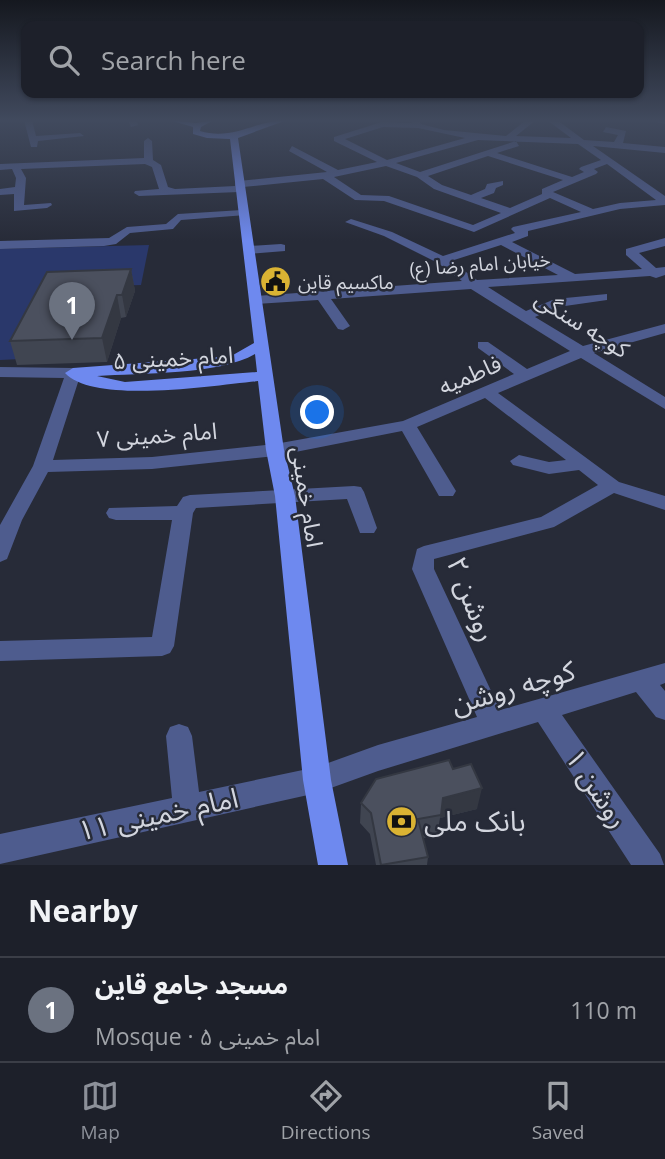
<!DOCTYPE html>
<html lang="en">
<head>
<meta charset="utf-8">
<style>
	:root { --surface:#1d202a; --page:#2a2d36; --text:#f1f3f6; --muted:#a0a3a8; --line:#3b3e47; --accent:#8c9099 }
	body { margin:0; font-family:"Open Sans","Noto Sans Arabic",sans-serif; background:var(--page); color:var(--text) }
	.you { position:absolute; left:318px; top:413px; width:24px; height:24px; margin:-18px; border:5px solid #fff; border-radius:50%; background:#1a73e8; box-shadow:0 0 0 10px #1a73e833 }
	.badge { display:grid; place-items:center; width:46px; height:46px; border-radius:50%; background:var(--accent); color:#fff; font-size:23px; font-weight:700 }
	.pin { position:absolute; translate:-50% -58px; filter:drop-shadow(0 2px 4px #0008) }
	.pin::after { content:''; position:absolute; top:37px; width:24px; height:21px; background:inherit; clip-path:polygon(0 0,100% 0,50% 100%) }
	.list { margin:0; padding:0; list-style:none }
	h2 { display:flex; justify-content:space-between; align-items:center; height:91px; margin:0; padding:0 28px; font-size:30px }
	h2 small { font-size:23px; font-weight:400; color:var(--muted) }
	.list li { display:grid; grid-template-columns:46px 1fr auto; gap:21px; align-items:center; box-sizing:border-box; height:105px; padding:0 28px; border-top:2px solid var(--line) }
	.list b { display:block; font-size:26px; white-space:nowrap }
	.list p { margin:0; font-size:23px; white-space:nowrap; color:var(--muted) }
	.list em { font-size:23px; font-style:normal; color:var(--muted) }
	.icon { flex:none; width:38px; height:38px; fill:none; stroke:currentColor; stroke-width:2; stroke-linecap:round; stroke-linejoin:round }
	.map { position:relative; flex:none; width:665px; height:865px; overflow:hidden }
	.search { position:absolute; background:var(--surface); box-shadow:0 2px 5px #0004; left:21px; right:21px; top:21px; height:77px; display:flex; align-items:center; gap:18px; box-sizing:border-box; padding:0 24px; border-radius:14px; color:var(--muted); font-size:26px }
	.sheet { height:196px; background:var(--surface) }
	nav { display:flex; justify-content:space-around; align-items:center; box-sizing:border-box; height:98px; border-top:2px solid var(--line); background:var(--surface); font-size:19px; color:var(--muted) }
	nav a { display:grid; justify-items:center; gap:4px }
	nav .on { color:var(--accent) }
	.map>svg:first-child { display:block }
	.green { fill:#2a386b }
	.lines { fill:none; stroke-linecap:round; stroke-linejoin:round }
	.minor { fill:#4e5c8e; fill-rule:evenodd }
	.major { fill:#6e89ef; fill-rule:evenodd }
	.wall { fill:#404551 }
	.shaded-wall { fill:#343842 }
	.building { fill:#4b505e; stroke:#343842; stroke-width:2 }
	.labels { text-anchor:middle; stroke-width:5; stroke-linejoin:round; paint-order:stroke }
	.far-street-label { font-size:19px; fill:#d2d5de; stroke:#272b38 }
	.far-poi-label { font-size:19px; fill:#d2d5de; stroke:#272b38; text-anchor:start }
	.street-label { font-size:23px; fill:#d2d5de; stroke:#272b38 }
	.near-street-label { font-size:28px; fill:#d2d5de; stroke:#272b38 }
	.near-poi-label { font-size:28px; fill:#d2d5de; stroke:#272b38; text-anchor:start }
</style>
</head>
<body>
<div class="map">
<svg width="665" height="865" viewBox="0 0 665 865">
	<rect width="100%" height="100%" fill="#272b38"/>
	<polygon class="green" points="149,245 141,285 54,288 21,359 0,360 0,249"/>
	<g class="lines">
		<g class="minor">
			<polygon points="24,120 32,120 36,136 80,133 84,136 38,141 37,147 31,147"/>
			<polygon points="128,120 136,120 138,125 131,127"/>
			<path d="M411 120H419L421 124 444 130 506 136 526 120H536L516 136 571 138 547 120H557L584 140 614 142 618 135 603 132 606 127 626 131 623 143 665 147V153L593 146 665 196V205L620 209 528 231V236L512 242 575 274 642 269 626 255V249L665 238V246L639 253 656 268 665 267V275L656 278 650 276 488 287 526 311 555 299 607 294V300L558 307 535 317 583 346 665 324V333L594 353 665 397V409L581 358 498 393 619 482 665 496V510L614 493 554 527 434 559V569L500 710 665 663V683L660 685 665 691V720L656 717 636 692 562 715 660 854 664 865H631L538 722 378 771 317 793 0 864V834L172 798 166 736 170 727 179 724 188 727 192 736 199 792 317 767 378 745 477 717 412 569 417 549 424 546 541 517 598 485 579 470 549 474 513 465 510 461 519 455 549 462 566 460 485 398 417 427 456 491 453 496H439L402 431 275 456 152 469 48 472 22 520 7 559 0 562V525L33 466 64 378 0 377V367L73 368 81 373 53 460 152 457 275 444 403 421 514 374 478 348V342H488L527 369 570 351 471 289 331 299 350 326 343 330 338 329 318 300 256 304 249 300 256 296 462 281 438 263 384 236 345 222 351 219 392 232 443 256 515 233 511 229 513 227 581 212 550 198 474 232 384 201 355 200 323 179 243 187V191L239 192 139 196 134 193 135 191 159 189 152 167 145 164 21 169 26 178 24 205 51 203 52 205 47 208 14 211V194L0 195V189L15 187 16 178 12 169 0 170V164L144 158V141L148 138 152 141 153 160 161 165 168 187 175 189 235 186V182L239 181 327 172 289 151 292 146 338 170 377 162 334 141V137L382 122 412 123ZM383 127 418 128 465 138 387 160 345 139ZM478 140 578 144 601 160 581 167 579 169 584 172 572 177 497 153 519 146 516 141 420 172 396 163ZM488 156 563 180 542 189V194L510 208 481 198 494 193 496 188 503 185V181L487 184 485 189 471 195 442 185 428 176ZM607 164 656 200 620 203 593 209 553 192 596 174 598 172 594 169ZM386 166 417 177 434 189 501 213 473 225 389 196 361 195 334 177ZM501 245 558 275 477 280 451 261Z"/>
			<polygon points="647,120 665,120 665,124"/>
			<polygon points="242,210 246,211 246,215 181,220 173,229 130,233 116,244 104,246 0,249 0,241 109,238 127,227 166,224 178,214"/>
			<polygon points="281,244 285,245 285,251 249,254 243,250 249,246"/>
			<polygon points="354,486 361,487 364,492 377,528 374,533 360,533 347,499 196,508 193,513 174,646 170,653 162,656 0,661 0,641 152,637 172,520 116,520 109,518 106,513 109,508 177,506 183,497 190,495"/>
		</g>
		<path class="major" d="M169 120 196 123 214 120 201 127 200 131C233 141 256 120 287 120L238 138 284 450 295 496 331 780 348 865H318L303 780 275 496 266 450 258 381C215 385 95 405 65 373L73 368 220 357 233 355 254 343 230 139 207 138 193 134V127ZM255 354 257 372 125 382 97 376C140 373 220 375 255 354Z"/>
	</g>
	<g class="wall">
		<polygon points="131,269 135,291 126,317 121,318 107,362 17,365 10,341"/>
		<polygon points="453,769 477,809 440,818 437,836 423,838 428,857 427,865 376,865 370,834 360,823 361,803"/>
	</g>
	<g class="shaded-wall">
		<polygon points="131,269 135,291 126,317 122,295"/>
		<polygon points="117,295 121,318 107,362 102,338"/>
		<polygon points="482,788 477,809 440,818 443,798"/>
	</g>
	<g class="building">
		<polygon points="131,269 122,295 117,295 102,338 10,341 47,272"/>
		<polygon points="449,760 453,769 471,764 482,788 443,798 441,815 418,819 428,857 381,865 371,813 361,803 376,779"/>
	</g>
	<linearGradient id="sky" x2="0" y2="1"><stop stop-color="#15181f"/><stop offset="0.5" stop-color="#414a5e"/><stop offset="1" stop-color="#414a5e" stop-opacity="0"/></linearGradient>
	<rect width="665" height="241" fill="url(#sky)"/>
	<defs>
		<symbol id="civic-disc" viewBox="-11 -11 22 22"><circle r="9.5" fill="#dab333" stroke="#272b38"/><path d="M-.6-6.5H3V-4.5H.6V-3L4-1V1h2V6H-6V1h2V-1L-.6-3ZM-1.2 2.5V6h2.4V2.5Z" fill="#111"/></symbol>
		<symbol id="bank-disc" viewBox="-11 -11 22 22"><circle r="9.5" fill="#dab333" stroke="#272b38"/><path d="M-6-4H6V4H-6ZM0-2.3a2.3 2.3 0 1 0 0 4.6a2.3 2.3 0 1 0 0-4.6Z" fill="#111"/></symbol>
	</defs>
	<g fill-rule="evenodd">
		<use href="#civic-disc" x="258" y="264" width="35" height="35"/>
		<use href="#bank-disc" x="384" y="804" width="35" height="35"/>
	</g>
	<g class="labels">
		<g class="far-street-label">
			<text transform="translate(480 264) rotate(-4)" y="7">خیابان امام رضا (ع)</text>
		</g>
		<g class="far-poi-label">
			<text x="298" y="289">ماکسیم قاین</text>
		</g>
		<g class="street-label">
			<text transform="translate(582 324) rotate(32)" y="8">کوچه سنگی</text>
			<text transform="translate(173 358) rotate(-3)" y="8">امام خمینی ۵</text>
			<text transform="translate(470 375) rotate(-23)" y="8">فاطمیه</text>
			<text transform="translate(157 435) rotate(-4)" y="8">امام خمینی ۷</text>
			<text transform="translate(307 497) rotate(81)" y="8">امام خمینی</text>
		</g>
		<g class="near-street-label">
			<text transform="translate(472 599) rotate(68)" y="10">روشن ۲</text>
			<text transform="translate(513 687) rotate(-16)" y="10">کوچه روشن</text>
			<text transform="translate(597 788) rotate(56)" y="10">روشن ۱</text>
			<text transform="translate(158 814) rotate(-12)" y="10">امام خمینی ۱۱</text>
		</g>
		<g class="near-poi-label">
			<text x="424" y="831">بانک ملی</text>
		</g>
	</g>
</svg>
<div class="you"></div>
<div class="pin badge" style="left:72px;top:340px;background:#6b7280">1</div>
<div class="search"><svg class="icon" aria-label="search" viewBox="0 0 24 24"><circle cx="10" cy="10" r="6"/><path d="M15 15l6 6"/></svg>Search here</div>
</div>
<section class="sheet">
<h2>Nearby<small></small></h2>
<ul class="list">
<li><span class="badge" style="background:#6b7280">1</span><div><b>مسجد جامع قاین</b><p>Mosque · امام خمینی ۵</p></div><em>110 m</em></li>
</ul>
</section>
<nav>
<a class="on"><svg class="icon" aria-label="map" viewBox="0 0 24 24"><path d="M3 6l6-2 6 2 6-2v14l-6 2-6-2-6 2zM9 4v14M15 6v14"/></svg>Map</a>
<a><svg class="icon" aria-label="directions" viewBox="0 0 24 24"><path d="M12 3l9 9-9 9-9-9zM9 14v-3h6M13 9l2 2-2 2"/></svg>Directions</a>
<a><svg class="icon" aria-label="saved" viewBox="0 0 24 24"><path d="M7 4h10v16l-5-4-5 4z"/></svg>Saved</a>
</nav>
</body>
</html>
